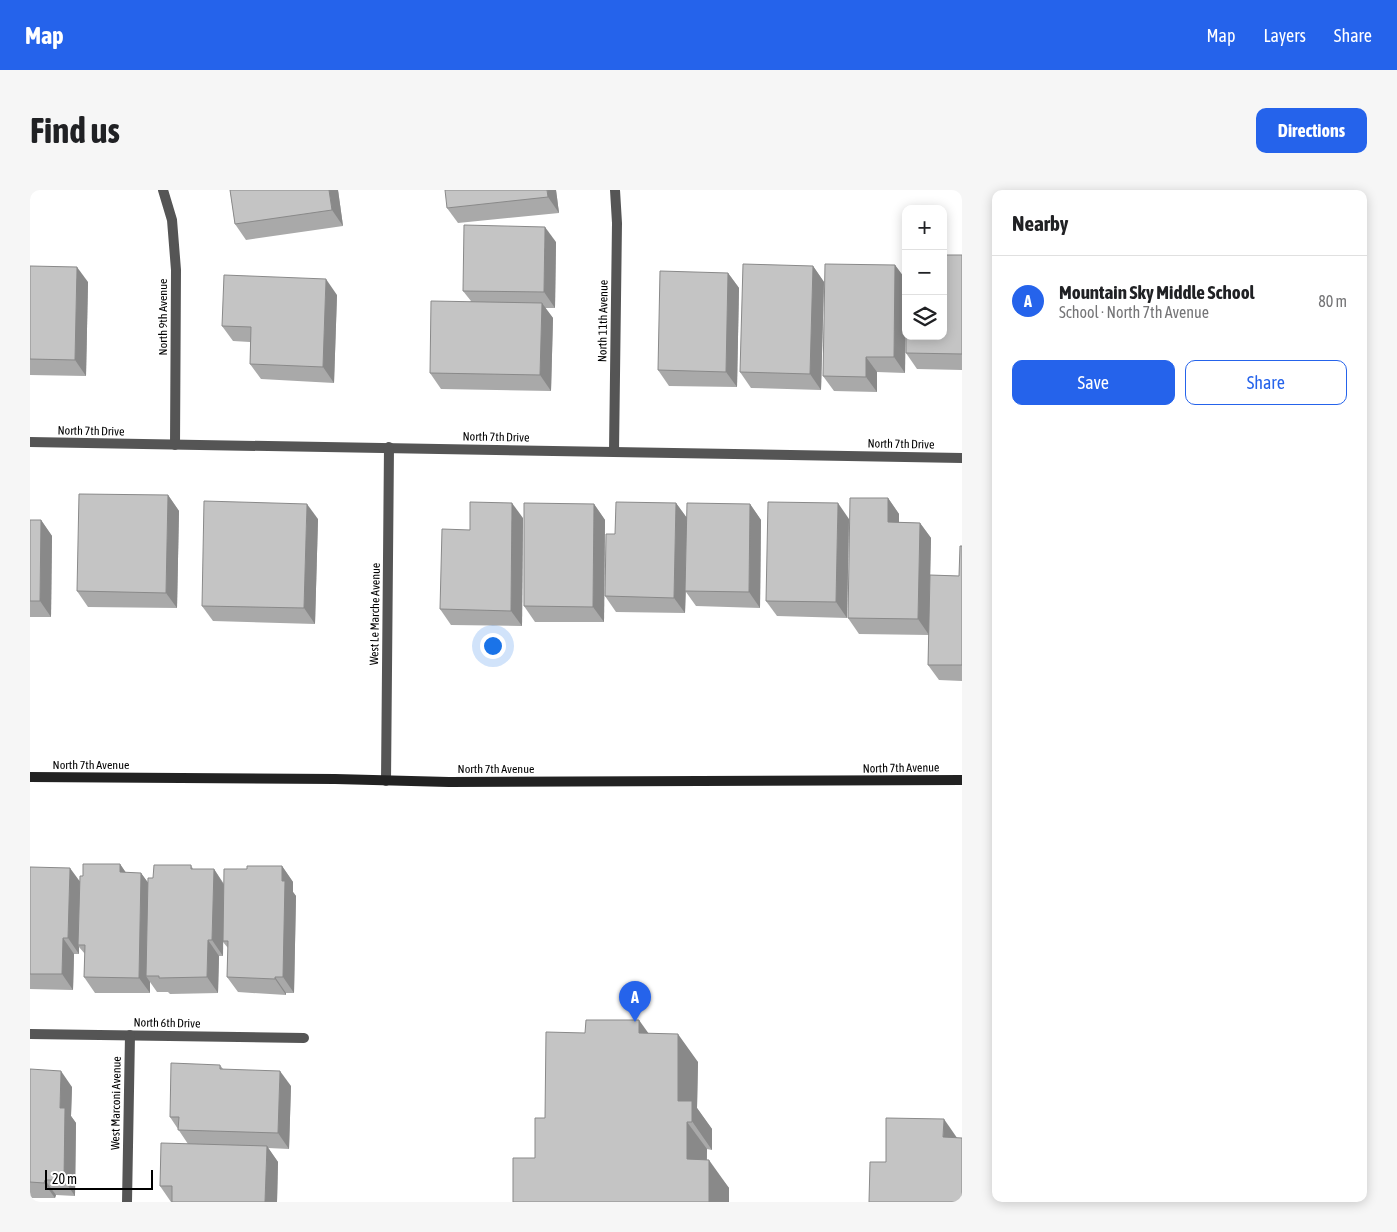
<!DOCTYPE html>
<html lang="en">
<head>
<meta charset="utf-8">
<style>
	:root { --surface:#fff; --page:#f6f6f6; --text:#202124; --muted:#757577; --line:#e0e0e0; --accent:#2563eb }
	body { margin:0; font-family:"Asap Condensed",sans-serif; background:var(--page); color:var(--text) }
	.controls { position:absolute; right:15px; top:15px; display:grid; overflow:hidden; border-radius:10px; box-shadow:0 2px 12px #0003 }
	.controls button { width:45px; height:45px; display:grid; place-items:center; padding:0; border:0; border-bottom:1px solid var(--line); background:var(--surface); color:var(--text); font:25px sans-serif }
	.scale { position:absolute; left:15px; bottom:12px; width:108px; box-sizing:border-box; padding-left:5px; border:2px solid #000; border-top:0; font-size:14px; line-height:18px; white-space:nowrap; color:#000; -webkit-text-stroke:4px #fff; paint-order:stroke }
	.you { position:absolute; left:462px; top:455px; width:18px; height:18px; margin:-12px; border:4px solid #fff; border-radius:50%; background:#1a73e8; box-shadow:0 0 0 8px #1a73e833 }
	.badge { display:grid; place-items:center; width:32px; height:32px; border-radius:50%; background:var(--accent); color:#fff; font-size:16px; font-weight:700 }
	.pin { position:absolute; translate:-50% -41px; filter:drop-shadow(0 1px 2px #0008) }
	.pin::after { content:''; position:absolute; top:26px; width:18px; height:15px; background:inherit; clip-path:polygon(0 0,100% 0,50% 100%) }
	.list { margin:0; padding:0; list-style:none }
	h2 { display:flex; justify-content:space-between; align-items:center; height:65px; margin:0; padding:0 20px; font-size:21px }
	h2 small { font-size:16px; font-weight:400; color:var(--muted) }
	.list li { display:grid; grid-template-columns:32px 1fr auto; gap:15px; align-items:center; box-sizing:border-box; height:90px; padding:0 20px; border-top:1px solid var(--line) }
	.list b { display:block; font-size:19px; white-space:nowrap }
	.list p { margin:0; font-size:16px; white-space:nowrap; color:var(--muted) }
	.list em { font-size:16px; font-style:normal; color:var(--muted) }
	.actions { display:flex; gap:10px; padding:15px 20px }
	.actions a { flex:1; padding:11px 0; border:1px solid var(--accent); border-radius:10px; text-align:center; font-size:18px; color:var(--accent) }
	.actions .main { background:var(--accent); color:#fff }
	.icon { flex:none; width:28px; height:28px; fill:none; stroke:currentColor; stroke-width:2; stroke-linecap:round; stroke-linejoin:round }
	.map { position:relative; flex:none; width:932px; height:1012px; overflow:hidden; border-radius:10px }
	header { display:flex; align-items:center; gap:30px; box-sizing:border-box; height:70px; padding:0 25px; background:var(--accent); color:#fff }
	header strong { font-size:24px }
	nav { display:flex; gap:28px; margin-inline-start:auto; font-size:18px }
	.intro { display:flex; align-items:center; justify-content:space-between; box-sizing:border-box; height:120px; padding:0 30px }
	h1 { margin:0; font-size:35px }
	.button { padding:12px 22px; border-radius:10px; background:var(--accent); color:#fff; font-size:18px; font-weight:700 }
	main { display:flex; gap:30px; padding:0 30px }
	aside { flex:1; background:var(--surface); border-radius:10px; box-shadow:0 2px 12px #0003 }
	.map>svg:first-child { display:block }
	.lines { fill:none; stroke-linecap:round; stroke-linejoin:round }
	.street { stroke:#555; stroke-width:10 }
	.secondary { stroke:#222; stroke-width:10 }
	.wall { fill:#a9a9a9 }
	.shaded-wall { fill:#898989 }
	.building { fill:#c4c4c4; stroke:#898989 }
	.labels { text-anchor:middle; stroke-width:4.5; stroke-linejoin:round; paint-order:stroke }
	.street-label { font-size:12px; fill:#000; stroke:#fff }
</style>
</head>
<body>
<header>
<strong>Map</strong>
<nav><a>Map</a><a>Layers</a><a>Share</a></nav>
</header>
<div class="intro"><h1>Find us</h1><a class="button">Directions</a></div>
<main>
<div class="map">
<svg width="932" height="1012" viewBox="0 0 932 1012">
	<rect width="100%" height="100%" fill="#fff"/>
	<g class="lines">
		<g class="street">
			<polyline points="133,0 142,30 146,80 145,255"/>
			<polyline points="0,252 932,268"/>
			<polyline points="584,261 587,33 585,0"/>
			<polyline points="356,591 359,257"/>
			<polyline points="0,844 274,848"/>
			<polyline points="97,1012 100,845"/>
		</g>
		<polyline class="secondary" points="0,587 305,589 419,592 932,590"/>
	</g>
	<g class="wall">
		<polygon points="200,0 308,0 313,36 216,50 205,34"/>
		<polygon points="526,0 529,23 428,33 417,18"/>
		<polygon points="526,52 525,118 515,118 523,128 521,201 411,199 400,183 441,111 433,101"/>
		<polygon points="932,65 932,180 887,179 876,163"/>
		<polygon points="865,75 876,90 875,183 847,182 847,202 804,201 793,186"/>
		<polygon points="0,76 58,92 56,186 0,185"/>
		<polygon points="783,76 794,92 791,200 721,198 710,182"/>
		<polygon points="698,83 709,98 707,197 639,196 628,180"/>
		<polygon points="307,105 304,193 231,189 220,174 220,152 203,151 192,136"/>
		<polygon points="138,305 149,321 147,418 58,417 47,401"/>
		<polygon points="858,308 869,324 869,332 890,333 901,348 900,385 929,386 932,356 932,491 909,490 898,475 899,445 829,444 818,428"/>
		<polygon points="646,313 656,327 720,314 731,330 730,418 666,416 656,402 655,423 586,422 575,406 585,344"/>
		<polygon points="564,314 575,330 574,432 505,432 494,416"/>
		<polygon points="493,328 492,436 421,435 410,419 440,340"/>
		<polygon points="288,329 285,434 183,431 172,416"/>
		<polygon points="819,329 817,428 747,426 736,411"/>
		<polygon points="0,330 11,330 22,346 21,427 0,427"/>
		<polygon points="90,674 96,683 111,683 118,693 123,688 161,675 163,679 184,679 194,694 217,679 252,676 263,692 263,702 266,706 264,803 256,803 256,805 208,802 197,787 198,758 193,752 193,766 189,766 188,803 140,804 138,802 127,802 120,792 120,803 65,803 54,787 55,764 49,757 49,764 44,764 43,800 0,799 0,677 49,692 53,686"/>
		<polygon points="618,843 668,872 667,918 682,939 682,960 677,959 677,970 699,998 699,1012 483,1012 505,968 515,928"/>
		<polygon points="190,875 193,879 261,896 259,959 238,958 248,972 247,1012 141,1012 130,996 158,954 140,927"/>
		<polygon points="0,879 42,897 41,926 46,933 45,1006 26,1005 25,1008 0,1008"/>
	</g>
	<g class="shaded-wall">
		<polygon points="299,0 308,0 313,36 302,20"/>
		<polygon points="517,0 526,0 529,23 518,7"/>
		<polygon points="515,37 526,52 525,118 514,102"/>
		<polygon points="865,75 876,90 875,183 864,167"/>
		<polygon points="783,76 794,92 791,200 780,184"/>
		<polygon points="47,77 58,92 56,186 45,170"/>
		<polygon points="698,83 709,98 707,197 696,182"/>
		<polygon points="296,89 307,105 304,193 293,177"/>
		<polygon points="512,113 523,128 521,201 510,185"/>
		<polygon points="836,167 847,182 847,202 836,187"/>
		<polygon points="138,305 149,321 147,418 136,403"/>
		<polygon points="858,308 869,324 869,348 858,332"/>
		<polygon points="482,313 493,328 492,436 481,421"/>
		<polygon points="646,313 657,328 655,423 644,408"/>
		<polygon points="808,313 819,329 817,428 806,412"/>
		<polygon points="277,314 288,329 285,434 274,418"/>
		<polygon points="564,314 575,330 574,432 563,417"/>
		<polygon points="720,314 731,330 730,418 719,402"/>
		<polygon points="11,330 22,346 21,427 10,411"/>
		<polygon points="890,333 901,348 899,445 888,429"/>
		<polygon points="90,674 101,690 90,682"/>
		<polygon points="252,676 263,692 263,702 266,706 264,803 253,787"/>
		<polygon points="40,678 51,693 48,755 49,757 49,764 38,748"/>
		<polygon points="184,679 194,695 193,766 182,750"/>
		<polygon points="111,683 122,698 116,786 120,792 120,803 109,788"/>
		<polygon points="33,748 44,764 43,800 32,784"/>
		<polygon points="178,750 189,766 188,803 177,787"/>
		<polygon points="245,787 256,803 256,805 245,789"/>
		<polygon points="609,830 629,858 609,843"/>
		<polygon points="648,844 668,872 667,918 682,939 682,960 648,911"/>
		<polygon points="31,881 42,897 41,926 46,933 45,1006 34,990 30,918"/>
		<polygon points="250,881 261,896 259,959 248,943"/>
		<polygon points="914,929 932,955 913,947"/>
		<polygon points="657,932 677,959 676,997 657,969"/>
		<polygon points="237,956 248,972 247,1012 235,1012"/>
		<polygon points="679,970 699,998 699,1012 679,1012"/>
		<polygon points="15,990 26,1005 25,1008 14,993"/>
	</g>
	<g class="building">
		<polygon points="200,0 299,0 302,20 205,34"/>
		<polygon points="415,0 517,0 518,7 417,18"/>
		<polygon points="434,35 515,37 514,102 433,101"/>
		<polygon points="913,65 932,65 932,164 876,163 876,146 913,146"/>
		<polygon points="713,74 783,76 780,184 710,182"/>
		<polygon points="795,74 865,75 864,167 836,167 836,187 793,186"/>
		<polygon points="0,76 47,77 45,170 0,169"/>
		<polygon points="630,81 698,83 696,182 628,180"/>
		<polygon points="194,85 296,89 293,177 220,174 221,137 192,136"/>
		<polygon points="401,111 512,113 510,185 400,183"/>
		<polygon points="49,304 138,305 136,403 47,401"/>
		<polygon points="820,308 858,308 858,332 890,333 888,429 818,428"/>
		<polygon points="174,311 277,314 274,418 172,416"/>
		<polygon points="440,312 482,313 481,421 410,419 412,339 440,340"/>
		<polygon points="586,312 646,313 644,408 575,406 576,344 585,344"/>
		<polygon points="738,312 808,313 806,412 736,411"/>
		<polygon points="494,313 564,314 563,417 494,416"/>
		<polygon points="657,313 720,314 719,402 655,401"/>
		<polygon points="0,330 11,330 10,411 0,411"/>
		<polygon points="930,356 932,356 932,475 898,475 900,385 929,386"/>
		<polygon points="53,674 90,674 90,682 111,683 109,788 54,787 55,755 48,755 50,686 53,686"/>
		<polygon points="124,675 161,675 161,679 184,679 182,750 178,750 177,787 129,788 129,786 116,786 118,688 123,688"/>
		<polygon points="217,676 252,676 252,691 255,691 253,787 245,787 245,789 197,787 198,751 193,751 194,679 217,679"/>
		<polygon points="0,677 40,678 38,748 33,748 32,784 0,784"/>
		<polygon points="556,830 609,830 609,843 648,844 648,911 662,911 662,932 657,932 657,969 679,970 679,1012 483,1012 483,968 505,968 505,928 515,928 516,842 555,843"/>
		<polygon points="141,873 190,875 190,879 250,881 248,943 148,940 149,927 140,927"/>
		<polygon points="0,879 31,881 30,918 35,918 34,990 15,990 14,993 0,992"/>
		<polygon points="856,928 914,929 913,947 932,948 932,1012 839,1012 840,972 856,972"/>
		<polygon points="131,953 237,956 235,1012 142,1012 142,996 130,996"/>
	</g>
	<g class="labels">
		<g class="street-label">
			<text transform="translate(133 127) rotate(-90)" y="4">North 9th Avenue</text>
			<text transform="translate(573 131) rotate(-89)" y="4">North 11th Avenue</text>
			<text transform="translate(61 241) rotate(1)" y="4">North 7th Drive</text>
			<text transform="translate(466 247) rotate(1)" y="4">North 7th Drive</text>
			<text transform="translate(871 254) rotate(1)" y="4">North 7th Drive</text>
			<text transform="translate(345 424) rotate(-89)" y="4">West Le Marche Avenue</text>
			<text x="61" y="579">North 7th Avenue</text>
			<text transform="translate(871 578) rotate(-1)" y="4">North 7th Avenue</text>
			<text x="466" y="583">North 7th Avenue</text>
			<text transform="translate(137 833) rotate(1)" y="4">North 6th Drive</text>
			<text transform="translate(86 913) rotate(-89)" y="4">West Marconi Avenue</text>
		</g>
	</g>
</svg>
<div class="controls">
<button>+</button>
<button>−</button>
<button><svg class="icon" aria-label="layers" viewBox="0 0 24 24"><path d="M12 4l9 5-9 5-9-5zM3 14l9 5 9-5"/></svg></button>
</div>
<div class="scale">20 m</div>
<div class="you"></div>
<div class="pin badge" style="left:605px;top:832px">A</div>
</div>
<aside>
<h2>Nearby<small></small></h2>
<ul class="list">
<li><span class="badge">A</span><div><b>Mountain Sky Middle School</b><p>School · North 7th Avenue</p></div><em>80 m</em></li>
</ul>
<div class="actions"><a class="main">Save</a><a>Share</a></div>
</aside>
</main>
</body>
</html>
